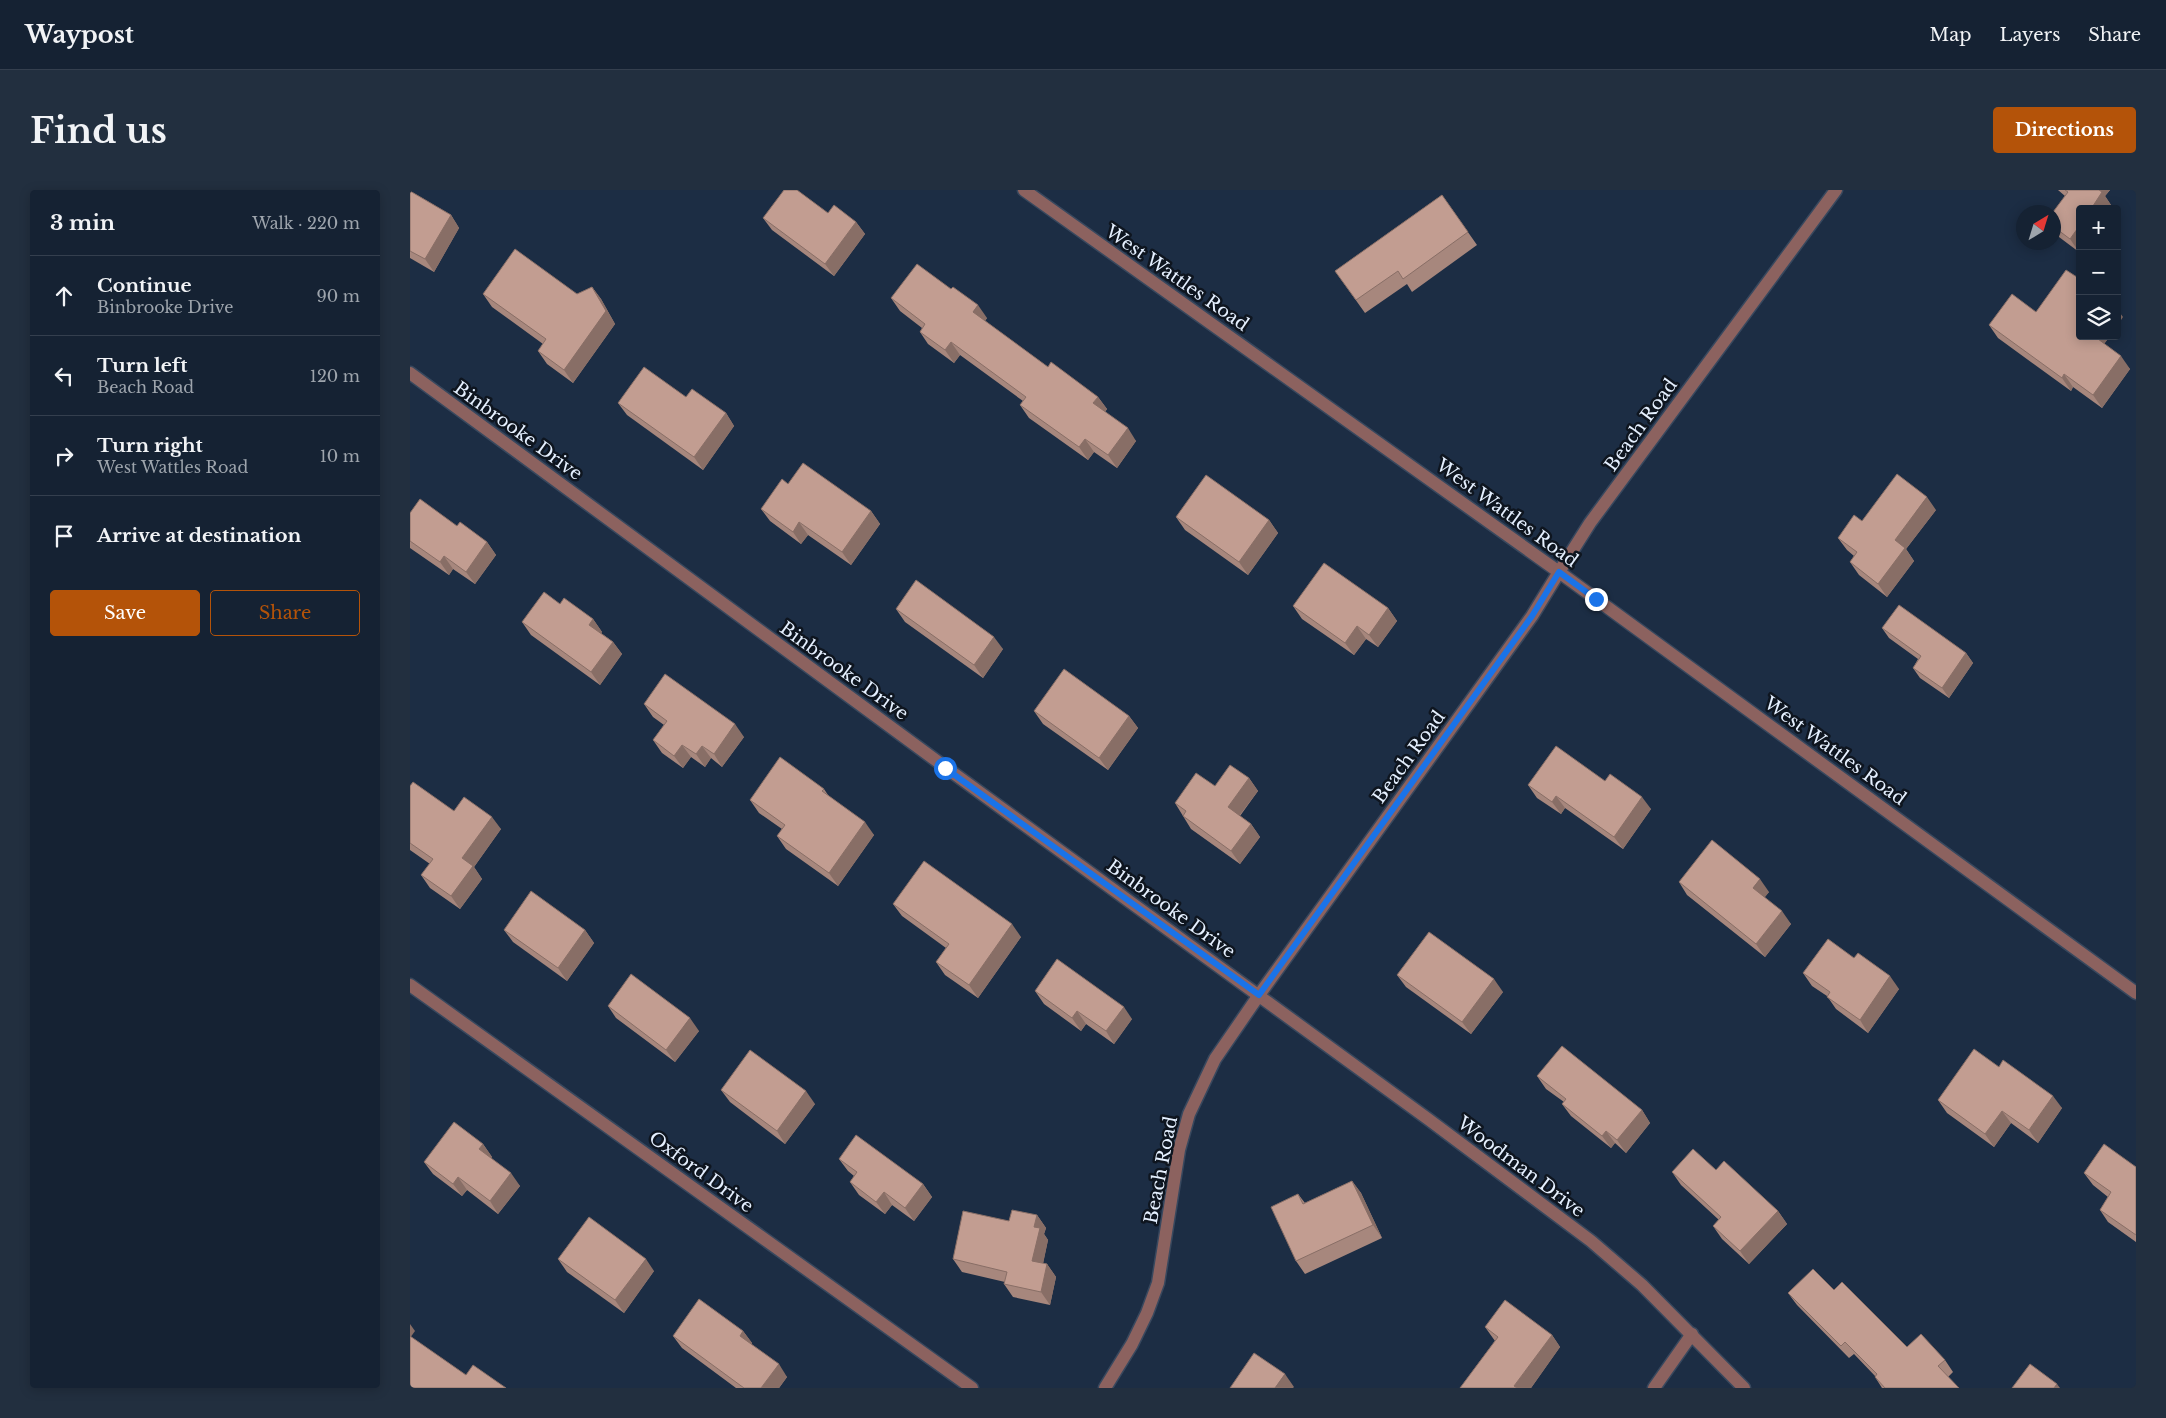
<!DOCTYPE html>
<html lang="en">
<head>
<meta charset="utf-8">
<style>
	:root { --surface:#152233; --page:#222f3f; --text:#f1f3f6; --muted:#9da4ac; --line:#343f4e; --accent:#b45309 }
	body { margin:0; font-family:"Libre Baskerville",serif; background:var(--page); color:var(--text) }
	.controls { position:absolute; right:15px; top:15px; display:grid; overflow:hidden; border-radius:5px; box-shadow:0 2px 12px #0003 }
	.controls button { width:45px; height:45px; display:grid; place-items:center; padding:0; border:0; border-bottom:1px solid var(--line); background:var(--surface); color:var(--text); font:25px sans-serif }
	.compass { position:absolute; left:1606px; top:15px; width:45px; height:45px; border-radius:50%; background:var(--surface); box-shadow:0 2px 12px #0003; rotate:38deg }
	.stop { position:absolute; width:15px; height:15px; margin:-11px; border:4px solid #1a73e8; border-radius:50%; background:#fff }
	.stop.end { background:#1a73e8; border-color:#fff; box-shadow:0 1px 5px #0008 }
	.list { margin:0; padding:0; list-style:none }
	h2 { display:flex; justify-content:space-between; align-items:center; height:65px; margin:0; padding:0 20px; font-size:21px }
	h2 small { font-size:16px; font-weight:400; color:var(--muted) }
	.list li { display:grid; grid-template-columns:32px 1fr auto; gap:15px; align-items:center; box-sizing:border-box; height:80px; padding:0 20px; border-top:1px solid var(--line) }
	.list b { display:block; font-size:19px; white-space:nowrap }
	.list p { margin:0; font-size:16px; white-space:nowrap; color:var(--muted) }
	.list em { font-size:16px; font-style:normal; color:var(--muted) }
	.actions { display:flex; gap:10px; padding:15px 20px }
	.actions a { flex:1; padding:11px 0; border:1px solid var(--accent); border-radius:5px; text-align:center; font-size:18px; color:var(--accent) }
	.actions .main { background:var(--accent); color:#fff }
	.icon { flex:none; width:28px; height:28px; fill:none; stroke:currentColor; stroke-width:2; stroke-linecap:round; stroke-linejoin:round }
	.map { position:relative; flex:none; width:1726px; height:1198px; overflow:hidden; border-radius:5px }
	header { display:flex; align-items:center; gap:30px; box-sizing:border-box; height:70px; padding:0 25px; background:var(--surface); border-bottom:1px solid var(--line) }
	header strong { font-size:24px }
	nav { display:flex; gap:28px; margin-inline-start:auto; font-size:18px }
	.intro { display:flex; align-items:center; justify-content:space-between; box-sizing:border-box; height:120px; padding:0 30px }
	h1 { margin:0; font-size:35px }
	.button { padding:12px 22px; border-radius:5px; background:var(--accent); color:#fff; font-size:18px; font-weight:700 }
	main { display:flex; gap:30px; padding:0 30px }
	aside { flex:1; background:var(--surface); border-radius:5px; box-shadow:0 2px 12px #0003 }
	.map>svg:first-child { display:block }
	.lines { fill:none; stroke-linecap:round; stroke-linejoin:round }
	.minor-casing { stroke:#38485e; stroke-width:15 }
	.tertiary-casing { stroke:#38485e; stroke-width:15 }
	.minor { stroke:#8c625f; stroke-width:12 }
	.tertiary { stroke:#8c625f; stroke-width:12 }
	.wall { fill:#a7877d }
	.shaded-wall { fill:#886e66 }
	.building { fill:#c29d91; stroke:#886e66 }
	.route { stroke:#1a73e8; stroke-width:6 }
	.labels { text-anchor:middle; stroke-width:5; stroke-linejoin:round; paint-order:stroke }
	.street-label { font-size:18px; fill:#e5f0ff; stroke:#0e151f }
</style>
</head>
<body>
<header>
<strong>Waypost</strong>
<nav><a>Map</a><a>Layers</a><a>Share</a></nav>
</header>
<div class="intro"><h1>Find us</h1><a class="button">Directions</a></div>
<main>
<aside>
<h2>3 min<small>Walk · 220 m</small></h2>
<ul class="list">
<li><svg class="icon" aria-label="ahead" viewBox="0 0 24 24"><path d="M12 20V5M6 11l6-6 6 6"/></svg><div><b>Continue</b><p>Binbrooke Drive</p></div><em>90 m</em></li>
<li><svg class="icon" aria-label="left" viewBox="0 0 24 24"><path d="M17 20v-9H6M10 6l-5 5 5 5"/></svg><div><b>Turn left</b><p>Beach Road</p></div><em>120 m</em></li>
<li><svg class="icon" aria-label="right" viewBox="0 0 24 24"><path d="M7 20v-9h11M14 6l5 5-5 5"/></svg><div><b>Turn right</b><p>West Wattles Road</p></div><em>10 m</em></li>
<li><svg class="icon" aria-label="arrive" viewBox="0 0 24 24"><path d="M6 21V4h12l-3 4 3 4H6"/></svg><div><b>Arrive at destination</b></div></li>
</ul>
<div class="actions"><a class="main">Save</a><a>Share</a></div>
</aside>
<div class="map">
<svg width="1726" height="1198" viewBox="0 0 1726 1198">
	<rect width="100%" height="100%" fill="#1c2d44"/>
	<g class="lines">
		<defs>
			<g id="minor">
				<polyline points="0,183 535,577 1018,929 1181,1051 1232,1095 1334,1198"/>
				<polyline points="0,795 562,1198"/>
				<polyline points="695,1198 722,1154 737,1123 748,1093 769,960 779,924 805,869 849,805 1122,426 1149,382"/>
				<polyline points="1244,1198 1282,1144"/>
			</g>
			<g id="tertiary">
				<polyline points="614,0 1149,382 1726,803"/>
				<polyline points="1149,382 1180,333 1426,0"/>
			</g>
		</defs>
		<use href="#minor" class="minor-casing"/>
		<use href="#tertiary" class="tertiary-casing"/>
		<use href="#minor" class="minor"/>
		<use href="#tertiary" class="tertiary"/>
	</g>
	<g class="wall">
		<polygon points="1648,0 1700,0 1695,6 1701,15 1669,62 1645,44 1644,42 1644,22 1655,6"/>
		<polygon points="0,1 41,25 49,38 24,82 0,68"/>
		<polygon points="1032,5 1067,55 1002,102 997,94 955,123 925,81"/>
		<polygon points="418,23 446,32 455,44 424,86 362,40 353,28"/>
		<polygon points="182,97 191,109 205,134 163,193 137,174 128,161 133,154 82,117 73,104 167,104"/>
		<polygon points="481,108 577,128 575,131 638,177 688,207 697,219 695,222 726,251 707,278 684,262 678,270 619,228 610,215 613,211 550,165 544,173 518,154 510,142 512,138 490,121"/>
		<polygon points="1626,122 1670,146 1700,146 1694,154 1720,179 1692,218 1663,197 1661,201 1588,148 1579,135"/>
		<polygon points="276,207 316,223 324,236 293,280 217,225 208,213"/>
		<polygon points="378,294 461,321 470,334 441,375 398,345 391,354 360,331 351,319"/>
		<polygon points="1526,320 1496,359 1504,371 1477,407 1449,385 1440,372 1444,366 1437,360 1428,348 1452,331"/>
		<polygon points="0,323 77,352 86,365 65,394 43,379 39,385 0,358"/>
		<polygon points="766,327 859,330 868,343 838,385 775,340"/>
		<polygon points="150,414 183,429 192,442 191,443 203,452 212,464 190,495 121,445 112,432"/>
		<polygon points="883,416 978,418 987,431 968,457 956,449 944,465 892,429"/>
		<polygon points="486,419 593,459 573,488 495,432"/>
		<polygon points="1472,438 1556,463 1563,473 1539,508 1510,488 1503,478 1508,469 1479,448"/>
		<polygon points="234,514 334,547 312,577 301,568 295,577 281,567 273,578 252,563 243,550 254,535 243,527"/>
		<polygon points="624,521 719,526 728,538 698,580 633,534"/>
		<polygon points="839,588 848,601 830,626 841,634 850,647 830,674 781,639 765,613 805,596"/>
		<polygon points="1195,591 1241,619 1213,659 1155,618 1151,624 1127,608 1118,595"/>
		<polygon points="0,596 44,621 91,639 64,677 72,689 50,719 20,698 11,685 20,674 0,660"/>
		<polygon points="414,599 418,605 464,645 428,696 376,659 367,646 372,639 349,623 340,610"/>
		<polygon points="1269,692 1359,702 1354,707 1381,734 1355,767 1277,705"/>
		<polygon points="483,714 611,747 568,808 535,785 526,772 536,758 492,726"/>
		<polygon points="94,740 175,740 184,753 157,791 103,752"/>
		<polygon points="1393,783 1489,799 1458,843 1426,819 1417,806 1402,796"/>
		<polygon points="987,785 1093,802 1061,844 996,797"/>
		<polygon points="625,801 722,829 704,854 676,834 671,841 634,814"/>
		<polygon points="198,816 289,841 265,872 206,828"/>
		<polygon points="1589,877 1652,918 1628,953 1601,933 1584,957 1537,923 1528,910"/>
		<polygon points="1127,886 1232,920 1240,933 1216,963 1205,953 1201,958 1161,926 1152,914 1154,912 1136,899"/>
		<polygon points="311,900 405,914 375,954 320,912"/>
		<polygon points="73,954 82,967 81,968 110,996 88,1024 57,1000 52,1006 23,984 14,972"/>
		<polygon points="429,969 513,994 522,1007 504,1031 482,1015 475,1024 449,1005 440,992 444,986 438,981"/>
		<polygon points="1726,977 1726,1052 1698,1032 1690,1020 1698,1007 1683,995 1674,983"/>
		<polygon points="1306,980 1368,1021 1377,1034 1339,1074 1312,1049 1303,1036 1309,1030 1271,995 1262,982"/>
		<polygon points="942,991 951,1003 972,1048 895,1084 886,1071 888,1004 895,1013"/>
		<polygon points="627,1025 636,1038 634,1044 638,1050 633,1073 637,1074 646,1087 640,1115 603,1107 594,1094 595,1092 552,1082 543,1069 599,1031"/>
		<polygon points="148,1069 244,1081 214,1123 157,1082"/>
		<polygon points="1424,1100 1497,1157 1535,1170 1543,1182 1538,1187 1549,1198 1472,1198 1465,1187 1465,1186 1444,1164 1439,1168 1387,1115 1378,1103"/>
		<polygon points="1075,1137 1142,1145 1150,1157 1121,1198 1050,1198 1085,1151"/>
		<polygon points="333,1141 342,1153 341,1155 377,1187 369,1198 326,1198 272,1158 263,1146"/>
	</g>
	<g class="shaded-wall">
		<polygon points="1687,0 1700,0 1695,6 1701,15 1698,19 1681,19"/>
		<polygon points="41,25 49,38 24,82 15,69"/>
		<polygon points="446,32 455,44 424,86 415,74"/>
		<polygon points="1670,35 1670,61 1669,62 1660,49"/>
		<polygon points="182,97 191,109 205,134 163,193 154,180"/>
		<polygon points="568,115 577,128 572,135 563,122"/>
		<polygon points="1707,119 1713,127 1707,136"/>
		<polygon points="1683,146 1700,146 1691,158"/>
		<polygon points="541,152 550,165 544,173 535,160"/>
		<polygon points="1711,166 1720,179 1692,218 1683,205"/>
		<polygon points="1654,184 1663,197 1661,201 1652,188"/>
		<polygon points="688,207 697,219 692,226 683,213"/>
		<polygon points="316,223 324,236 293,280 284,267"/>
		<polygon points="718,238 726,251 707,278 698,265"/>
		<polygon points="675,249 684,262 678,270 669,257"/>
		<polygon points="1517,307 1526,320 1496,359 1504,371 1477,407 1468,394 1485,350"/>
		<polygon points="461,321 470,334 441,375 432,362"/>
		<polygon points="859,330 868,343 838,385 829,372"/>
		<polygon points="389,332 398,345 391,354 383,342"/>
		<polygon points="77,352 86,365 65,394 56,382"/>
		<polygon points="34,366 43,379 39,385 30,372"/>
		<polygon points="978,418 987,431 968,457 959,445"/>
		<polygon points="183,429 192,442 188,447 179,435"/>
		<polygon points="947,436 956,449 944,465 935,453"/>
		<polygon points="584,447 593,459 573,488 564,475"/>
		<polygon points="203,452 212,464 190,495 181,482"/>
		<polygon points="1556,463 1563,473 1539,508 1532,498"/>
		<polygon points="719,526 728,538 698,580 689,568"/>
		<polygon points="325,534 334,547 312,577 304,564"/>
		<polygon points="272,555 281,567 273,578 264,566"/>
		<polygon points="292,556 301,568 295,577 286,564"/>
		<polygon points="839,588 848,601 826,630 818,617"/>
		<polygon points="1146,606 1155,618 1151,624 1142,612"/>
		<polygon points="1232,607 1241,619 1213,659 1204,647"/>
		<polygon points="82,627 91,639 64,677 72,689 50,719 41,706 52,668"/>
		<polygon points="455,632 464,645 428,696 419,683"/>
		<polygon points="841,634 850,647 830,674 821,661"/>
		<polygon points="1350,689 1359,702 1352,711 1343,698"/>
		<polygon points="1372,721 1381,734 1355,767 1346,754"/>
		<polygon points="602,734 611,747 568,808 559,795"/>
		<polygon points="175,740 184,753 157,791 148,778"/>
		<polygon points="1480,786 1489,799 1458,843 1450,830"/>
		<polygon points="1084,789 1093,802 1061,844 1052,832"/>
		<polygon points="714,817 722,829 704,854 696,841"/>
		<polygon points="667,821 676,834 671,841 662,828"/>
		<polygon points="280,828 289,841 265,872 256,860"/>
		<polygon points="396,901 405,914 375,954 367,941"/>
		<polygon points="1643,906 1652,918 1628,953 1619,940"/>
		<polygon points="1232,920 1240,933 1216,963 1207,950"/>
		<polygon points="1592,921 1601,933 1584,957 1575,944"/>
		<polygon points="1196,941 1205,953 1201,958 1192,946"/>
		<polygon points="73,954 82,967 78,972 69,959"/>
		<polygon points="101,983 110,996 88,1024 80,1011"/>
		<polygon points="48,987 57,1000 52,1006 43,994"/>
		<polygon points="942,991 951,1003 972,1048 963,1035"/>
		<polygon points="513,994 522,1007 504,1031 495,1018"/>
		<polygon points="474,1002 482,1015 475,1024 466,1012"/>
		<polygon points="1368,1021 1377,1034 1339,1074 1330,1061"/>
		<polygon points="627,1025 636,1038 634,1044 638,1050 631,1084 622,1071 624,1037"/>
		<polygon points="236,1069 244,1081 214,1123 205,1110"/>
		<polygon points="637,1074 646,1087 640,1115 631,1102"/>
		<polygon points="0,1134 5,1141 0,1148"/>
		<polygon points="333,1141 342,1153 338,1159 330,1146"/>
		<polygon points="1142,1145 1150,1157 1121,1198 1106,1198 1104,1196"/>
		<polygon points="369,1174 377,1187 369,1198 351,1198"/>
		<polygon points="875,1184 884,1197 883,1198 865,1198"/>
		<polygon points="1647,1194 1650,1198 1644,1198"/>
	</g>
	<g class="building">
		<polygon points="374,0 387,0 418,23 424,15 446,32 415,74 353,28"/>
		<polygon points="1655,0 1689,0 1692,2 1681,19 1670,19 1670,35 1660,49 1644,37 1644,22 1643,22 1658,2"/>
		<polygon points="0,1 41,25 15,69 0,61"/>
		<polygon points="1032,5 1058,42 993,89 988,81 946,110 925,81"/>
		<polygon points="105,59 167,104 182,97 196,121 154,180 128,161 136,149 73,104"/>
		<polygon points="507,74 541,99 543,97 568,115 563,122 638,177 641,172 688,207 683,213 718,238 698,265 675,249 669,257 610,215 616,207 541,152 535,160 510,142 515,134 481,108"/>
		<polygon points="1656,80 1670,89 1670,146 1684,146 1711,166 1683,205 1654,184 1652,188 1579,135 1602,104 1626,122"/>
		<polygon points="234,177 276,207 282,199 316,223 284,267 208,213"/>
		<polygon points="393,273 461,321 432,362 389,332 383,342 351,319 372,289 378,294"/>
		<polygon points="1487,284 1517,307 1485,350 1495,358 1468,394 1440,372 1447,362 1428,348 1444,325 1452,331"/>
		<polygon points="796,285 859,330 829,372 766,327"/>
		<polygon points="10,309 47,336 50,332 77,352 56,382 34,366 30,372 0,351 0,323"/>
		<polygon points="914,373 978,418 959,445 947,436 935,453 883,416"/>
		<polygon points="506,390 584,447 564,475 486,419"/>
		<polygon points="134,402 150,414 154,408 183,429 179,435 203,452 181,482 112,432"/>
		<polygon points="1489,415 1556,463 1532,498 1503,478 1511,466 1472,438"/>
		<polygon points="654,479 719,526 689,568 624,521"/>
		<polygon points="255,484 325,534 304,564 292,556 286,564 272,555 264,566 243,550 257,531 234,514"/>
		<polygon points="1146,556 1195,591 1200,584 1232,607 1204,647 1146,606 1142,612 1118,595"/>
		<polygon points="370,567 414,599 412,601 455,632 419,683 367,646 375,635 340,610"/>
		<polygon points="820,575 839,588 818,617 841,634 821,661 773,626 776,621 765,613 786,583 805,596"/>
		<polygon points="3,592 44,621 54,607 82,627 52,668 63,676 41,706 11,685 23,669 0,653 0,596"/>
		<polygon points="1302,650 1350,689 1343,698 1372,721 1346,754 1269,692"/>
		<polygon points="514,671 602,734 559,795 526,772 539,754 483,714"/>
		<polygon points="121,701 175,740 148,778 94,740"/>
		<polygon points="1019,742 1084,789 1052,832 987,785"/>
		<polygon points="1418,749 1444,768 1448,763 1480,786 1450,830 1417,807 1420,802 1393,783"/>
		<polygon points="647,769 714,817 696,841 667,821 662,828 625,801"/>
		<polygon points="221,784 280,828 256,860 198,816"/>
		<polygon points="1152,856 1232,920 1207,950 1196,941 1192,946 1152,914 1156,909 1127,886"/>
		<polygon points="1564,859 1589,877 1593,870 1643,906 1619,940 1592,921 1575,944 1528,910"/>
		<polygon points="340,860 396,901 367,941 311,900"/>
		<polygon points="44,932 73,954 69,959 101,983 80,1011 48,987 43,994 14,972"/>
		<polygon points="446,945 513,994 495,1018 474,1002 466,1012 440,992 447,982 429,969"/>
		<polygon points="1694,954 1726,977 1726,1045 1690,1020 1701,1002 1674,983"/>
		<polygon points="1283,959 1306,980 1314,971 1368,1021 1330,1061 1303,1036 1311,1027 1262,982"/>
		<polygon points="942,991 963,1035 886,1071 861,1017 888,1004 893,1014"/>
		<polygon points="602,1020 627,1025 624,1037 630,1038 622,1071 637,1074 631,1102 594,1094 597,1082 543,1069 553,1021 599,1031"/>
		<polygon points="179,1027 236,1069 205,1110 148,1069"/>
		<polygon points="1403,1079 1424,1100 1432,1092 1497,1157 1511,1144 1535,1170 1528,1176 1549,1198 1475,1198 1465,1187 1467,1184 1435,1152 1431,1156 1378,1103"/>
		<polygon points="289,1109 333,1141 330,1146 369,1174 351,1198 334,1198 263,1146"/>
		<polygon points="1095,1110 1142,1145 1104,1196 1107,1198 1050,1198 1088,1147 1075,1137"/>
		<polygon points="0,1146 56,1185 63,1175 96,1198 0,1198"/>
		<polygon points="844,1163 875,1184 865,1198 820,1198"/>
		<polygon points="1620,1174 1647,1194 1644,1198 1602,1198"/>
	</g>
	<g class="lines">
		<polyline class="route" points="535,578 849,805 1122,426 1149,382 1186,409"/>
	</g>
	<g class="labels">
		<g class="street-label">
			<text transform="translate(767 88) rotate(35)" y="6">West Wattles Road</text>
			<text transform="translate(1231 235) rotate(-54)" y="6">Beach Road</text>
			<text transform="translate(108 241) rotate(36)" y="6">Binbrooke Drive</text>
			<text transform="translate(1097 323) rotate(36)" y="6">West Wattles Road</text>
			<text transform="translate(434 481) rotate(36)" y="6">Binbrooke Drive</text>
			<text transform="translate(1425 561) rotate(36)" y="6">West Wattles Road</text>
			<text transform="translate(999 567) rotate(-54)" y="6">Beach Road</text>
			<text transform="translate(761 719) rotate(36)" y="6">Binbrooke Drive</text>
			<text transform="translate(1111 977) rotate(37)" y="6">Woodman Drive</text>
			<text transform="translate(751 980) rotate(-79)" y="6">Beach Road</text>
			<text transform="translate(291 982) rotate(36)" y="6">Oxford Drive</text>
		</g>
	</g>
</svg>
<div class="controls">
<button>+</button>
<button>−</button>
<button><svg class="icon" aria-label="layers" viewBox="0 0 24 24"><path d="M12 4l9 5-9 5-9-5zM3 14l9 5 9-5"/></svg></button>
</div>
<svg class="compass" viewBox="-18 -18 36 36"><path d="M0-13l5 13h-10z" fill="#e53935"/><path d="M0 13l5-13h-10z" fill="#9da4ac"/></svg>
<div class="stop" style="left:535px;top:578px"></div>
<div class="stop end" style="left:1186px;top:409px"></div>
</div>
</main>
</body>
</html>
